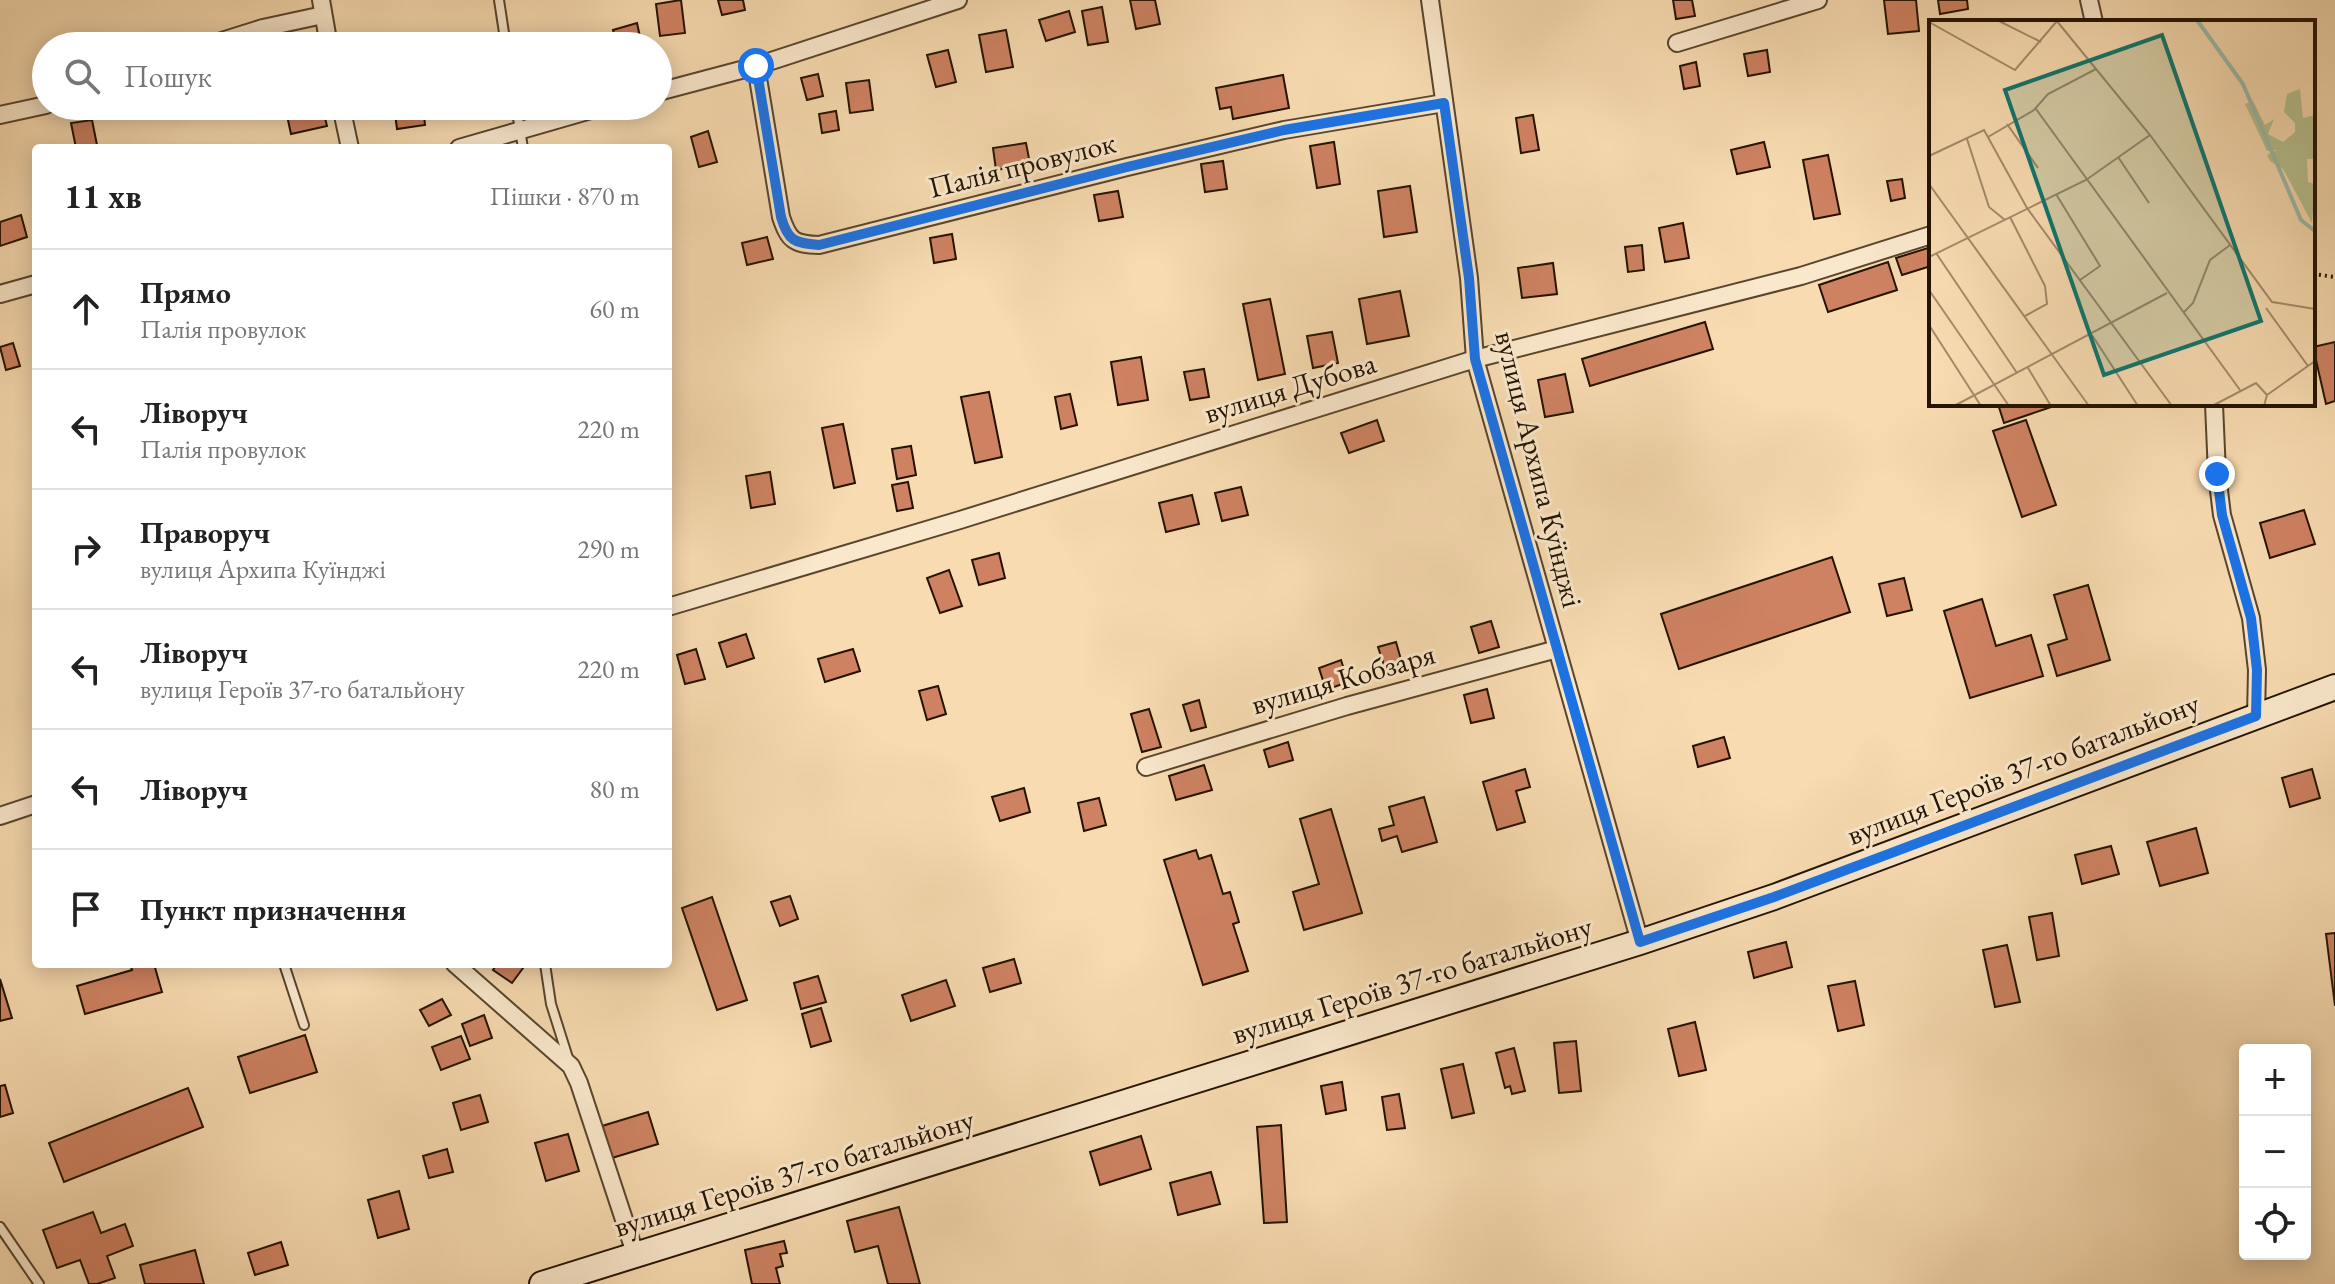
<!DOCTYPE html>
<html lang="uk">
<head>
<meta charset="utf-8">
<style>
	:root { --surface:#fff; --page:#f6f6f6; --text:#222; --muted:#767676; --line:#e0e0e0 }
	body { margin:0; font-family:"EB Garamond",serif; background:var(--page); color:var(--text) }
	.controls { position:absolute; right:24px; bottom:24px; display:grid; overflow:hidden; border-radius:8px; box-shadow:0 4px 20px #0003 }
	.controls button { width:72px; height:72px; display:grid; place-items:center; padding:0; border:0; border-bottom:2px solid var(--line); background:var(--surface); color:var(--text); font:40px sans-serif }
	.stop { position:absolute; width:24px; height:24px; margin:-18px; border:6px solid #1a73e8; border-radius:50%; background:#fff }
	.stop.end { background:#1a73e8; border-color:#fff; box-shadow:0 2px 8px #0008 }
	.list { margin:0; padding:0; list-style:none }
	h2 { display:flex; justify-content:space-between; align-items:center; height:104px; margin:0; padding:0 32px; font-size:34px }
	h2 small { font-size:26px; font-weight:400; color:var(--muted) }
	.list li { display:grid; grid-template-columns:52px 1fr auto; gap:24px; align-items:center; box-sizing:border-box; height:120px; padding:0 32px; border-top:2px solid var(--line) }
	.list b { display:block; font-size:30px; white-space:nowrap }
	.list p { margin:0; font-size:26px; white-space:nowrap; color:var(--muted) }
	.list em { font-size:26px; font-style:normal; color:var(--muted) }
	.icon { flex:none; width:44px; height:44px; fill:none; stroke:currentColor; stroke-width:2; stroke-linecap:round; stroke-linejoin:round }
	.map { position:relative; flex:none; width:2335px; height:1284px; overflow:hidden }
	.search { position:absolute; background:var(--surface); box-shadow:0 4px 20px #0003; left:32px; top:32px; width:640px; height:88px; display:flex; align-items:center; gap:20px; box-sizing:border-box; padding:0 28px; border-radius:44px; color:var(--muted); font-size:30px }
	.panel { position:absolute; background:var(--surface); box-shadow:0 4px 20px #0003; left:32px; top:144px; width:640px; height:824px; border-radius:8px }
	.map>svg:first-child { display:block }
	.building { fill:#ce8262; stroke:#241300; stroke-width:2 }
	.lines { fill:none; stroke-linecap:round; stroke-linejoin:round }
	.lane-casing { stroke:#59452c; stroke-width:12 }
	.street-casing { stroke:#59452c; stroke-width:20 }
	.secondary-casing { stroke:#241300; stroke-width:28 }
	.path { stroke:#241300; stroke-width:4; stroke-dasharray:2 4; stroke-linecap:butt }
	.lane { stroke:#fae8cc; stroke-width:8 }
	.street { stroke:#fae8cc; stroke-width:16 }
	.secondary { stroke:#fae8cc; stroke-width:24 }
	.route { stroke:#1a73e8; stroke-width:10 }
	.labels { text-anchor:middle; stroke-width:6; stroke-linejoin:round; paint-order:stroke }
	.street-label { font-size:30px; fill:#241300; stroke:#fae8cc }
	.inset-river { fill:none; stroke:#9dbbac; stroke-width:4 }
	.inset-road { fill:none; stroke:#a38b6a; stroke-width:2 }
	.view { fill:#0f766e; fill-opacity:0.15; stroke:#0f766e; stroke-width:4 }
	.inset-edge { fill:none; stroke:#241300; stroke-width:4 }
</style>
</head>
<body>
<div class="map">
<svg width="2335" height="1284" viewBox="0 0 2335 1284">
	<rect width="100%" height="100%" fill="#f8dbb1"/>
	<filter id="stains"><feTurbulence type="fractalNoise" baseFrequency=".0025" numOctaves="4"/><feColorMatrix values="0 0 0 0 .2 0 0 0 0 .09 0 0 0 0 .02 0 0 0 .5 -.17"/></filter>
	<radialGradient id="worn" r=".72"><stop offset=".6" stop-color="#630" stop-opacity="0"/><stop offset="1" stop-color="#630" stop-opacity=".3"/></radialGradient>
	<g class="building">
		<polygon points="681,0 685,33 660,36 656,4"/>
		<polygon points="718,0 743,0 745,10 722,15"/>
		<polygon points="1130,0 1155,0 1160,24 1136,29"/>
		<polygon points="1673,0 1692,0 1695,16 1676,19"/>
		<polygon points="1884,0 1916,0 1919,31 1888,34"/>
		<polygon points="1938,0 1967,0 1968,9 1940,14"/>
		<polygon points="1102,7 1108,42 1088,45 1082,11"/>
		<polygon points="1069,11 1075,32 1046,41 1039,20"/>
		<polygon points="637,23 642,46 617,46 613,30"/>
		<polygon points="1006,30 1013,67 986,72 979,35"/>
		<polygon points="591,34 594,46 569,46 568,40"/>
		<polygon points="948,50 956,82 936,87 927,55"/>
		<polygon points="1767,50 1770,72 1748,76 1744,54"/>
		<polygon points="1696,62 1700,86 1684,89 1680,66"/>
		<polygon points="818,74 823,96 807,100 801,78"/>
		<polygon points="1283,75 1289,108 1233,119 1231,107 1220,109 1216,88"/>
		<polygon points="869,80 873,110 850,113 846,83"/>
		<polygon points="285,106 322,106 327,126 291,134"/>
		<polygon points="394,106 423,106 425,125 397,129"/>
		<polygon points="836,111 839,130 822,133 819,114"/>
		<polygon points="1533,115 1539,150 1521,153 1516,118"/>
		<polygon points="92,120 97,145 76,148 71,123"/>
		<polygon points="708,131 717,162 699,167 691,137"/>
		<polygon points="1334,142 1340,184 1317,188 1310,146"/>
		<polygon points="1764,142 1770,167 1737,174 1731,150"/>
		<polygon points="1026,143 1030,164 996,170 993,148"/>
		<polygon points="1828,155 1840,214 1814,219 1803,160"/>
		<polygon points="1223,161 1227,189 1205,192 1201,164"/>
		<polygon points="1902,179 1905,198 1891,201 1887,181"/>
		<polygon points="1410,186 1417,232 1384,237 1378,191"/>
		<polygon points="1118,191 1123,217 1099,221 1094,195"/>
		<polygon points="21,215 27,237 0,246 0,222"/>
		<polygon points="1683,223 1689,258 1665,262 1659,228"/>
		<polygon points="952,234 956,259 934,263 930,238"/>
		<polygon points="767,237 773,259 747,265 742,243"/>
		<polygon points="1642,245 1644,270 1628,272 1625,247"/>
		<polygon points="1931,247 1931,266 1902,275 1896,258"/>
		<polygon points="1888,262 1897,290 1828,312 1819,285"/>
		<polygon points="1553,263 1557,294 1522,298 1518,268"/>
		<polygon points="1400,291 1409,336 1367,344 1359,299"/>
		<polygon points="1270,299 1285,374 1258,380 1243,304"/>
		<polygon points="1705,322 1713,349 1590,386 1582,359"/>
		<polygon points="1332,332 1338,363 1313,368 1307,336"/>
		<polygon points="2335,342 2335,401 2326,404 2313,347"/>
		<polygon points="13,343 20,366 6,370 0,347"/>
		<polygon points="1141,357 1148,400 1118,405 1111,362"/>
		<polygon points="1204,369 1209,397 1190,400 1184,372"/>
		<polygon points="1565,374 1573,412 1545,417 1538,380"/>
		<polygon points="989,392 1002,457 975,463 961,397"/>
		<polygon points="1070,394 1077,425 1061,429 1055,397"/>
		<polygon points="1998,404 2060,404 2004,423"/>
		<polygon points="1377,420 1384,441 1349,453 1341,433"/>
		<polygon points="2026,420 2056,505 2022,517 1993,431"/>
		<polygon points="843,424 855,483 834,488 822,428"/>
		<polygon points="911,446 916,475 897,479 892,449"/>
		<polygon points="770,472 775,504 751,508 746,476"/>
		<polygon points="908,482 913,508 897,511 892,485"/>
		<polygon points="1241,487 1248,515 1222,521 1215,493"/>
		<polygon points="1192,495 1199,524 1166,532 1159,503"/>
		<polygon points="2304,510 2315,544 2270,558 2260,523"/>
		<polygon points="999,553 1005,578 979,585 972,560"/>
		<polygon points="1832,557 1850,612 1679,669 1661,614"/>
		<polygon points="949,570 962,606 940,613 927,578"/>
		<polygon points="1904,578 1912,610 1887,616 1879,584"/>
		<polygon points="2088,585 2110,660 2057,676 2048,645 2067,639 2054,595"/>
		<polygon points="1982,599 1996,646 2031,635 2043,676 1970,698 1944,611"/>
		<polygon points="1491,621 1499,647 1479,653 1471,627"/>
		<polygon points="746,634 754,658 727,667 719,643"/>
		<polygon points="1396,642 1402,663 1385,668 1378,647"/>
		<polygon points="696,649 705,679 685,684 677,655"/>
		<polygon points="853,649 860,671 825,682 818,659"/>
		<polygon points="1341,660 1348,682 1326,690 1319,668"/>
		<polygon points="938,686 946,714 927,720 919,691"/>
		<polygon points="1487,689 1494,718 1471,723 1464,695"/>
		<polygon points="1199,700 1206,727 1191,731 1183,705"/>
		<polygon points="1149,709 1161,747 1142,752 1131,714"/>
		<polygon points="1724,737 1730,758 1698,767 1693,746"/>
		<polygon points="1288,742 1293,760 1269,767 1264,750"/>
		<polygon points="1204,765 1212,790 1176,800 1169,776"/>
		<polygon points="1525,769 1530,787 1516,791 1525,822 1497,830 1483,782"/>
		<polygon points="2312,769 2320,798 2290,807 2282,778"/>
		<polygon points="1024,788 1030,812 1000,821 992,797"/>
		<polygon points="1424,797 1437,842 1402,852 1397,836 1382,841 1379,829 1394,825 1389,807"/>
		<polygon points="1099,798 1106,825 1084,831 1078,803"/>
		<polygon points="1331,809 1362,913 1304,930 1293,892 1319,884 1300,819"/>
		<polygon points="2196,828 2208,873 2160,886 2147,842"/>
		<polygon points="2111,846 2119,874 2082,884 2075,855"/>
		<polygon points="1196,850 1199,859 1211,855 1223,894 1230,892 1239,922 1233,924 1248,971 1203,985 1164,860"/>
		<polygon points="790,896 798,919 780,926 771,902"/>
		<polygon points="712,897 747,1000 717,1010 682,908"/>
		<polygon points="2052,913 2059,956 2037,960 2029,917"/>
		<polygon points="2335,933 2335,1006 2326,934"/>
		<polygon points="1786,942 1792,967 1754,978 1748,952"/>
		<polygon points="2007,945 2020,1002 1995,1007 1983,950"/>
		<polygon points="1014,959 1021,983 990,992 983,968"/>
		<polygon points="130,964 154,964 162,992 85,1014 77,986 132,970"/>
		<polygon points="497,964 526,964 512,983 493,970"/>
		<polygon points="818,976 826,1002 801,1009 794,983"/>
		<polygon points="0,979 12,1018 0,1021"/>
		<polygon points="946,980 955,1006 911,1021 902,995"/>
		<polygon points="1855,981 1864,1025 1838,1031 1828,986"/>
		<polygon points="442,999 451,1015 429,1026 420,1010"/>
		<polygon points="821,1008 831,1041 811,1047 802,1014"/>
		<polygon points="484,1015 492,1038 470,1046 462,1024"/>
		<polygon points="1695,1022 1706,1070 1679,1076 1668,1029"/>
		<polygon points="305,1035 317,1072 250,1093 238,1057"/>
		<polygon points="461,1036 470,1059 441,1070 432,1047"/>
		<polygon points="1576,1041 1581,1091 1559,1093 1554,1043"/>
		<polygon points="1514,1048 1525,1091 1512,1094 1510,1086 1505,1088 1496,1053"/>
		<polygon points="1463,1064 1474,1113 1452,1118 1441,1069"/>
		<polygon points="1342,1082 1346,1110 1326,1114 1321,1086"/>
		<polygon points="5,1085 13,1113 0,1117 0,1086"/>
		<polygon points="188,1088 203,1127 64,1182 49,1143"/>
		<polygon points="1399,1094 1405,1128 1387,1130 1382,1097"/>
		<polygon points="480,1095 488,1122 461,1130 453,1103"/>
		<polygon points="648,1112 658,1144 612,1158 602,1126"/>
		<polygon points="1281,1125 1287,1222 1264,1223 1257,1127"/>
		<polygon points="568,1134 579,1171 546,1181 535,1143"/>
		<polygon points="1141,1136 1151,1169 1100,1185 1090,1152"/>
		<polygon points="447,1149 453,1172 429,1178 423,1156"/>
		<polygon points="1211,1172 1220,1204 1178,1215 1170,1183"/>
		<polygon points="399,1191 409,1229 378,1238 368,1200"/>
		<polygon points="899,1207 920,1284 888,1284 878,1246 855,1252 847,1221"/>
		<polygon points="93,1212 101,1233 125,1224 133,1246 107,1256 115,1278 97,1284 89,1284 80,1260 57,1268 43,1230"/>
		<polygon points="784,1241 787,1253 780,1254 783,1266 776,1268 780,1284 752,1284 745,1250"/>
		<polygon points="281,1242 288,1265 255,1275 248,1253"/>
		<polygon points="195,1250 204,1284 145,1284 140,1265"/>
	</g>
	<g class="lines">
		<defs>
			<g id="lane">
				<polyline points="499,0 506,46"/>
				<polyline points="516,106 523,148"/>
				<polyline points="284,964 304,1025"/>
				<polyline points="545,964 551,1004 569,1061"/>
				<polyline points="0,1227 39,1284"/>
			</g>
			<g id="street">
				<polyline points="321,0 329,46"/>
				<polyline points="1430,0 1469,278 1475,359 1640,942"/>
				<polyline points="2089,0 2094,22"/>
				<polyline points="1677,43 1818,0"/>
				<polyline points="206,46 263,28 323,15"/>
				<path d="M756 66 781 217C789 241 794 244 819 245L1127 167 1284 130 1444 103"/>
				<polyline points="658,92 756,66 958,0"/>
				<polyline points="341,106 350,148"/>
				<polyline points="0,115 46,105"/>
				<polyline points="459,148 605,106"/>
				<polyline points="0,294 36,284"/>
				<polyline points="2214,404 2217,474 2222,515 2251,618 2257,670 2256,716"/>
				<polyline points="668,607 960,520 1475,359 1801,276 1931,235"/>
				<polyline points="1146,767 1347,706 1557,649"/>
				<polyline points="0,816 36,804"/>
				<polyline points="455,964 571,1066 579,1083 636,1256"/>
			</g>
			<polyline id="secondary" points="542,1284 1640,942 1774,897 2335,687"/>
		</defs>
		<use href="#lane" class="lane-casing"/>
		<use href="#street" class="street-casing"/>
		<use href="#secondary" class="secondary-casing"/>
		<polyline class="path" points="2313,274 2335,277"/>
		<use href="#lane" class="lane"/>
		<use href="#street" class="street"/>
		<use href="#secondary" class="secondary"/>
	</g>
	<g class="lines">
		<path class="route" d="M756 66 781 217C788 241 794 243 819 245L1127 167 1284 130 1444 103 1469 278 1475 359 1640 942 1774 897 2256 716 2257 670 2251 618 2222 515 2217 474"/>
	</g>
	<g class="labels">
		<g class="street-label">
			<text transform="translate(1022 165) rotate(-14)" y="10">Палія провулок</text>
			<text transform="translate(1290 388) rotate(-17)" y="10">вулиця Дубова</text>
			<text transform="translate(1539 469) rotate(76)" y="10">вулиця Архипа Куїнджі</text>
			<text transform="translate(1343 679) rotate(-16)" y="10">вулиця Кобзаря</text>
			<text transform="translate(2023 769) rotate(-21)" y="10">вулиця Героїв 37-го батальйону</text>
			<text transform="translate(1412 980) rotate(-17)" y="10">вулиця Героїв 37-го батальйону</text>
			<text transform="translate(794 1173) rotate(-17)" y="10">вулиця Героїв 37-го батальйону</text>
		</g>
	</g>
	<g transform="translate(1929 20)">
		<rect width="386" height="386" fill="#f8dbb1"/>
		<path d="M371 69 374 98 386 95V139H378L379 162 386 164 383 203 354 149 341 141 338 135 348 130 338 131 316 84 324 81 336 105 345 99 339 114 354 122 366 112V103L355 92 358 74Z" fill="#b7c191"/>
		<path class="inset-river" d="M268 0 314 64 372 200 386 211"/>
		<path class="inset-road" d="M68 0 112 22M127 0 221 115 343 282 386 289M0 2 86 50 128 1M107 89 311 370M78 104 109 148M59 117 105 90 119 74 167 49M38 119 60 187 76 200M0 136 55 110 98 188 243 386M189 137 220 183M0 164 160 386M127 174 171 246 151 260M81 197 116 266 118 284 96 296M7 233 88 353M0 237 157 160 221 115M0 270 80 386M337 288 379 346M254 293 264 283 281 240 301 225M0 305 52 386M163 315 209 386M99 348 122 386M25 386 238 273M283 386 327 363 338 375M335 386 338 375 386 341"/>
		<path class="view" d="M233 15 332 301 175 355 76 70Z"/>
		<rect width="386" height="386" class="inset-edge"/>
	</g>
	<rect width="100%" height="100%" filter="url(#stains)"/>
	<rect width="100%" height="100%" fill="url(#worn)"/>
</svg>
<div class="controls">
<button>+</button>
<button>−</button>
<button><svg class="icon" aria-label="locate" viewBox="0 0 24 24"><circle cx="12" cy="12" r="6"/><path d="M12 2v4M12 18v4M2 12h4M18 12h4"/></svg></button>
</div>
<div class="stop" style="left:756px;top:66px"></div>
<div class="stop end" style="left:2217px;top:474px"></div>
<div class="search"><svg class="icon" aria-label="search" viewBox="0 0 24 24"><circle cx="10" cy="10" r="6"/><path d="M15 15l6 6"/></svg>Пошук</div>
<section class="panel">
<h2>11 хв<small>Пішки · 870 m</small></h2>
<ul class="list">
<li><svg class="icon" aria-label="ahead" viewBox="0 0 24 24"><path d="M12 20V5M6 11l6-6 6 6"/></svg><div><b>Прямо</b><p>Палія провулок</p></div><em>60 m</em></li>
<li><svg class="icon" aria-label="left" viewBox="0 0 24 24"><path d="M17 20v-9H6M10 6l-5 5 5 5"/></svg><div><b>Ліворуч</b><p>Палія провулок</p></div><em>220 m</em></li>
<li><svg class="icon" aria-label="right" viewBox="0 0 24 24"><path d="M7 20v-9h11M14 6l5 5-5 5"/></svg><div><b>Праворуч</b><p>вулиця Архипа Куїнджі</p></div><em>290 m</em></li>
<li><svg class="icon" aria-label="left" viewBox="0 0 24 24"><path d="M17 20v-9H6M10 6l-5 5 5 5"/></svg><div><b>Ліворуч</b><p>вулиця Героїв 37-го батальйону</p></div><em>220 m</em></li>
<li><svg class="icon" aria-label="left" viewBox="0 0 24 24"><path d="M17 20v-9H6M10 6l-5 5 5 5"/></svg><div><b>Ліворуч</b></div><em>80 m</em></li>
<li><svg class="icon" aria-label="arrive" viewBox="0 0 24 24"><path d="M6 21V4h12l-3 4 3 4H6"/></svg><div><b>Пункт призначення</b></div></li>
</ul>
</section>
</div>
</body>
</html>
